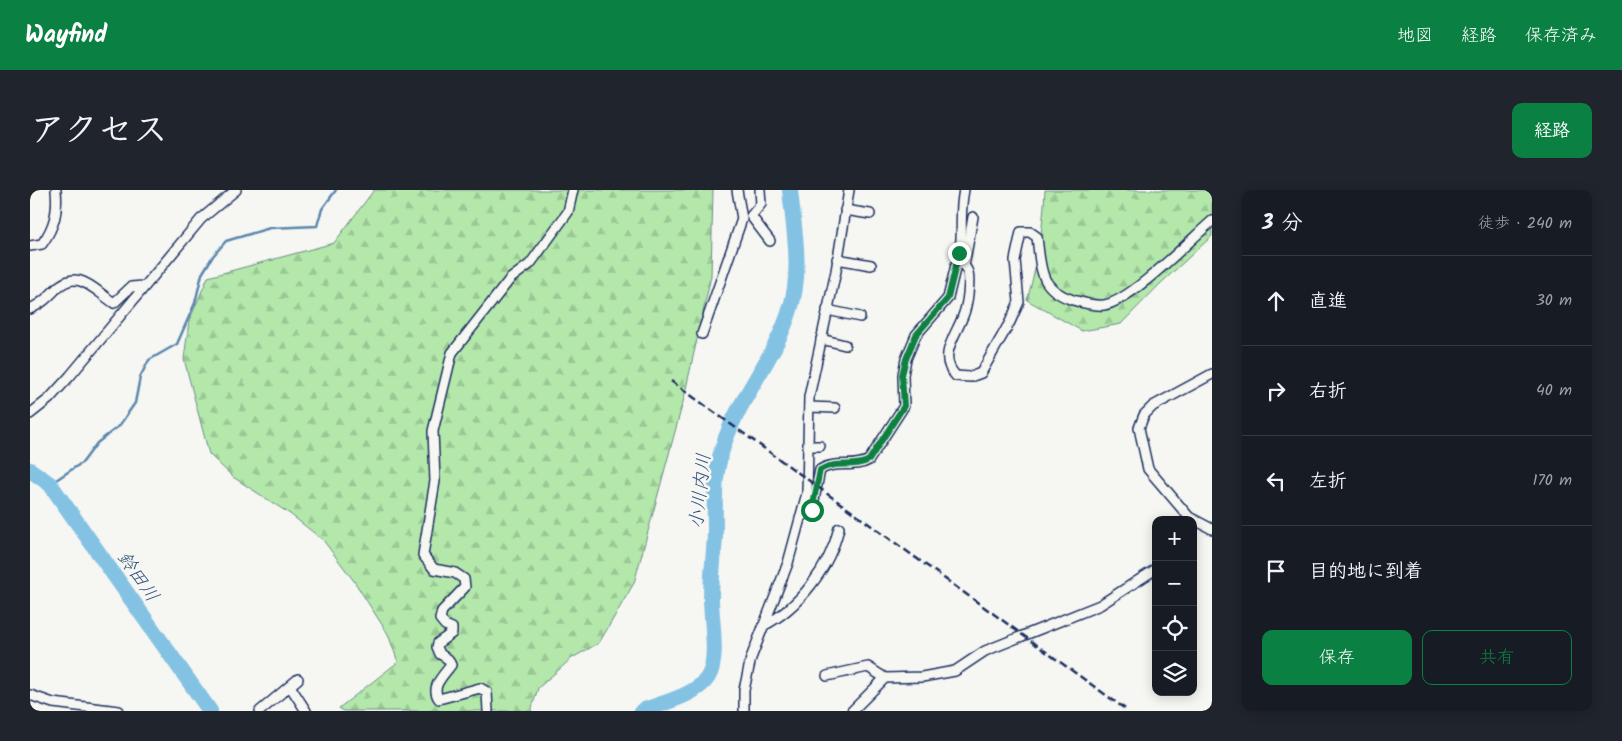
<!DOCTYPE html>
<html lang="ja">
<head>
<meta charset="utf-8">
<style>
	:root { --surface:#171b24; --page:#20242c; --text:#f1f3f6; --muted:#9ea1a6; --line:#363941; --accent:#0b8043 }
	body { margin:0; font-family:Kalam,"Klee One",sans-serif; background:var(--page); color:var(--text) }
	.controls { position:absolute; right:15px; bottom:15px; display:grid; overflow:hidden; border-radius:10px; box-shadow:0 2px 12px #0003 }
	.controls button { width:45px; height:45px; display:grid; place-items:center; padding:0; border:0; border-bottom:1px solid var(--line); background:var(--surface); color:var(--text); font:25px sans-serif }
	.stop { position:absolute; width:15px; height:15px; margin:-11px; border:4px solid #0b8043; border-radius:50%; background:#fff }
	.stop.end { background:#0b8043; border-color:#fff; box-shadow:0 1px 5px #0008 }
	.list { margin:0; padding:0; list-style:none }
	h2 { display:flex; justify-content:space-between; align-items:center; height:65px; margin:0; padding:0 20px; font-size:21px }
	h2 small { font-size:16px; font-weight:400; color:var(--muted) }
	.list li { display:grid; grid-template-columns:32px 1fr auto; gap:15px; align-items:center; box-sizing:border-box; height:90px; padding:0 20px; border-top:1px solid var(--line) }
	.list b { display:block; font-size:19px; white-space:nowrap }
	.list em { font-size:16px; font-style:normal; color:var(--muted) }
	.actions { display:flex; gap:10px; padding:15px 20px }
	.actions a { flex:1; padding:11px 0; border:1px solid var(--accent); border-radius:10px; text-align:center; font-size:18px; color:var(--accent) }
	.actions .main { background:var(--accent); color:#fff }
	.icon { flex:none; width:28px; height:28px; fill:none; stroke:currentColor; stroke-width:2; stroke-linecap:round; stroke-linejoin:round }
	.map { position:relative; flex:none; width:1182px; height:521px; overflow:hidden; border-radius:10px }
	header { display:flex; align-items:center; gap:30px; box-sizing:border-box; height:70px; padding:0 25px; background:var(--accent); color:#fff }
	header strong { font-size:24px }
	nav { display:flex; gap:28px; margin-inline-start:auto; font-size:18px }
	.intro { display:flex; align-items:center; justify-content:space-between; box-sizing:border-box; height:120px; padding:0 30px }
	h1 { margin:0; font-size:35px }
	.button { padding:12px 22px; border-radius:10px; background:var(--accent); color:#fff; font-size:18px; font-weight:700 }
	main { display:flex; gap:30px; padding:0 30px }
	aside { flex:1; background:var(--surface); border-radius:10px; box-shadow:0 2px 12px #0003 }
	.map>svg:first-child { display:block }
	.forest { fill:url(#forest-firs); stroke:#688c84 }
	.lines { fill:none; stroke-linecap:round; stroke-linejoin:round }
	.stream { stroke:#5a87ae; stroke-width:2.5 }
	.river { stroke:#84c2e4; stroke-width:16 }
	.street-casing { stroke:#1b2f5e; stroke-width:12 }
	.street { stroke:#f6f6f2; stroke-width:9 }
	.rail { stroke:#1b2f5e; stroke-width:2.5; stroke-dasharray:8 4; stroke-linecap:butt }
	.route { stroke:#0b8043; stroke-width:6 }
	.labels { text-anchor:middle; stroke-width:5; stroke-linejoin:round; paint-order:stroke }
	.water-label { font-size:19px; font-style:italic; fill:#355480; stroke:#f6f6f2 }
</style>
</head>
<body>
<header>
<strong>Wayfind</strong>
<nav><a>地図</a><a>経路</a><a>保存済み</a></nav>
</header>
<div class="intro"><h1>アクセス</h1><a class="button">経路</a></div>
<main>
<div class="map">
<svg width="1182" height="521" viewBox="0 0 1182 521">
	<defs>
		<pattern id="forest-firs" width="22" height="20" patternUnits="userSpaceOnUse" patternTransform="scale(1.25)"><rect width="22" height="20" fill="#b4e8aa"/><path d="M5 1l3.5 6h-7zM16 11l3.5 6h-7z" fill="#9ac795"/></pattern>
	</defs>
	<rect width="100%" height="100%" fill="#f6f6f2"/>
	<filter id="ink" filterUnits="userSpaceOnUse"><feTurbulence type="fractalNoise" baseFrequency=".02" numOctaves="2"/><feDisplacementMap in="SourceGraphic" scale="10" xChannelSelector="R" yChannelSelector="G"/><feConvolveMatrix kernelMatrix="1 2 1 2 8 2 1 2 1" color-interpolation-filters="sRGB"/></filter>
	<g filter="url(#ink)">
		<g class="forest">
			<polygon points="344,0 683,0 681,86 653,212 604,393 569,453 542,468 508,498 501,521 313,521 309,518 368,472 358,444 324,391 293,350 260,324 203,287 179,264 154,169 159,131 178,87 304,53"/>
			<path d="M1015 0H1182V46L1130 94 1091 134 1052 141 997 110C1008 73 1013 38 1015 0Z"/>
		</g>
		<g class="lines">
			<polyline class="stream" points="20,294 53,272 67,253 89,236 105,213 110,187 119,170 147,154 165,113 172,84 183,66 196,51 240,38 287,36 292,19 306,0"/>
			<g class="river">
				<polyline points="0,280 20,294 180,521"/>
				<path d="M612 521C631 513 666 506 678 487 689 470 681 429 681 409 681 387 684 366 685 345 685 326 684 306 686 288 694 222 739 182 759 123 773 82 764 42 760 0"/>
			</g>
			<defs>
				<g id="street">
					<polyline points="730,0 731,14 721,26 740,51"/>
					<path d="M934 0C930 19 932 31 931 49 931 54 929 60 929 65 930 72 935 75 938 82 940 89 938 108 936 116 932 140 904 164 926 186L940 187 951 183 980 132 989 112 985 70 991 42H1000L1007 47C1011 79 1009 99 1043 110 1053 113 1064 116 1074 115 1100 112 1160 50 1182 31"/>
					<polyline points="815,20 840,24"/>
					<path d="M0 56 12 54C25 36 28 21 26 0"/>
					<polyline points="807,69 841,75"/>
					<polyline points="934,76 943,27"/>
					<path d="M0 119C11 114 16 109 25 100 47 77 63 99 84 113L101 97 113 96"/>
					<polyline points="797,120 830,127"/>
					<polyline points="672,144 712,29 707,0"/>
					<polyline points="791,149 815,155"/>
					<polyline points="1182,184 1123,216 1114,225 1109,238 1118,279 1159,327 1182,339"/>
					<polyline points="779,217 805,218"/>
					<polyline points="0,224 19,209 40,186 171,29 206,0"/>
					<polyline points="779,256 790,256"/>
					<path d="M772 326 782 320 790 280C805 270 824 279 839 270L874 216 873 185 876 169 886 145 918 108 926 75 931 71"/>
					<path d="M733 436C769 418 800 377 809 338"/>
					<polyline points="797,486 838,477 855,488"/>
					<polyline points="260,496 276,521"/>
					<polyline points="0,505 23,513 89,521"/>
					<polyline points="230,521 268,489"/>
					<path d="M458 521 457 502 450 498 409 509C400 497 413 486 421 475L418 469 410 464 407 457 408 453 422 443V438L415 435 410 429 412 421 435 397 434 389 425 383 404 379 393 365 405 291 403 241 422 163 480 89 500 74 538 22 543 0"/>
					<polyline points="714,521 714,500 721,468 758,373 777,303 779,207 806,81 819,0"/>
					<polyline points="822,521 855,488 892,487 925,481 955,461 1070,415 1126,379"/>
				</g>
			</defs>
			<use href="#street" class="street-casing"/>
			<use href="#street" class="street"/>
			<polyline class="rail" points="641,191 1098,521"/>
		</g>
	</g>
	<g class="lines" filter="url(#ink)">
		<path class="route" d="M782 320 790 280C805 270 824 279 839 270L874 216 872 185 876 169 886 145 918 108 926 75 931 71 929 63"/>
	</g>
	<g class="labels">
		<g class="water-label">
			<text transform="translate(669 301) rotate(-84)" y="7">小川内川</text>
			<text transform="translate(109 386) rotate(55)" y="7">鈴田川</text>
		</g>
	</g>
</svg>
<div class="controls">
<button>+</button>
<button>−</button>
<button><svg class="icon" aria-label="locate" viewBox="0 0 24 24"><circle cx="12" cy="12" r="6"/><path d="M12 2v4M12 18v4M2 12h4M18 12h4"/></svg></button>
<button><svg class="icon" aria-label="layers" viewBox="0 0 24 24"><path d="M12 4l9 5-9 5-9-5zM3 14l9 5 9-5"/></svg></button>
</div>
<div class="stop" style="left:782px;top:320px"></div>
<div class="stop end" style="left:929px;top:63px"></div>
</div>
<aside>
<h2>3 分<small>徒歩 · 240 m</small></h2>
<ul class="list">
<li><svg class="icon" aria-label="ahead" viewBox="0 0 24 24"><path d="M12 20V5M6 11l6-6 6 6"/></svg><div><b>直進</b></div><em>30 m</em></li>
<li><svg class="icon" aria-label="right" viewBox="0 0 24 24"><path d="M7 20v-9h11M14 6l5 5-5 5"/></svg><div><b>右折</b></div><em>40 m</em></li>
<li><svg class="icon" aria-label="left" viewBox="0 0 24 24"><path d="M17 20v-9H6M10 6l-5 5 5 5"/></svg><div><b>左折</b></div><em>170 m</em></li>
<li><svg class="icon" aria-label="arrive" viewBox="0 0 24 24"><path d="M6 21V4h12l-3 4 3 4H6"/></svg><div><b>目的地に到着</b></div></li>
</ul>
<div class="actions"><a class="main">保存</a><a>共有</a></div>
</aside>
</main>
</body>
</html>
